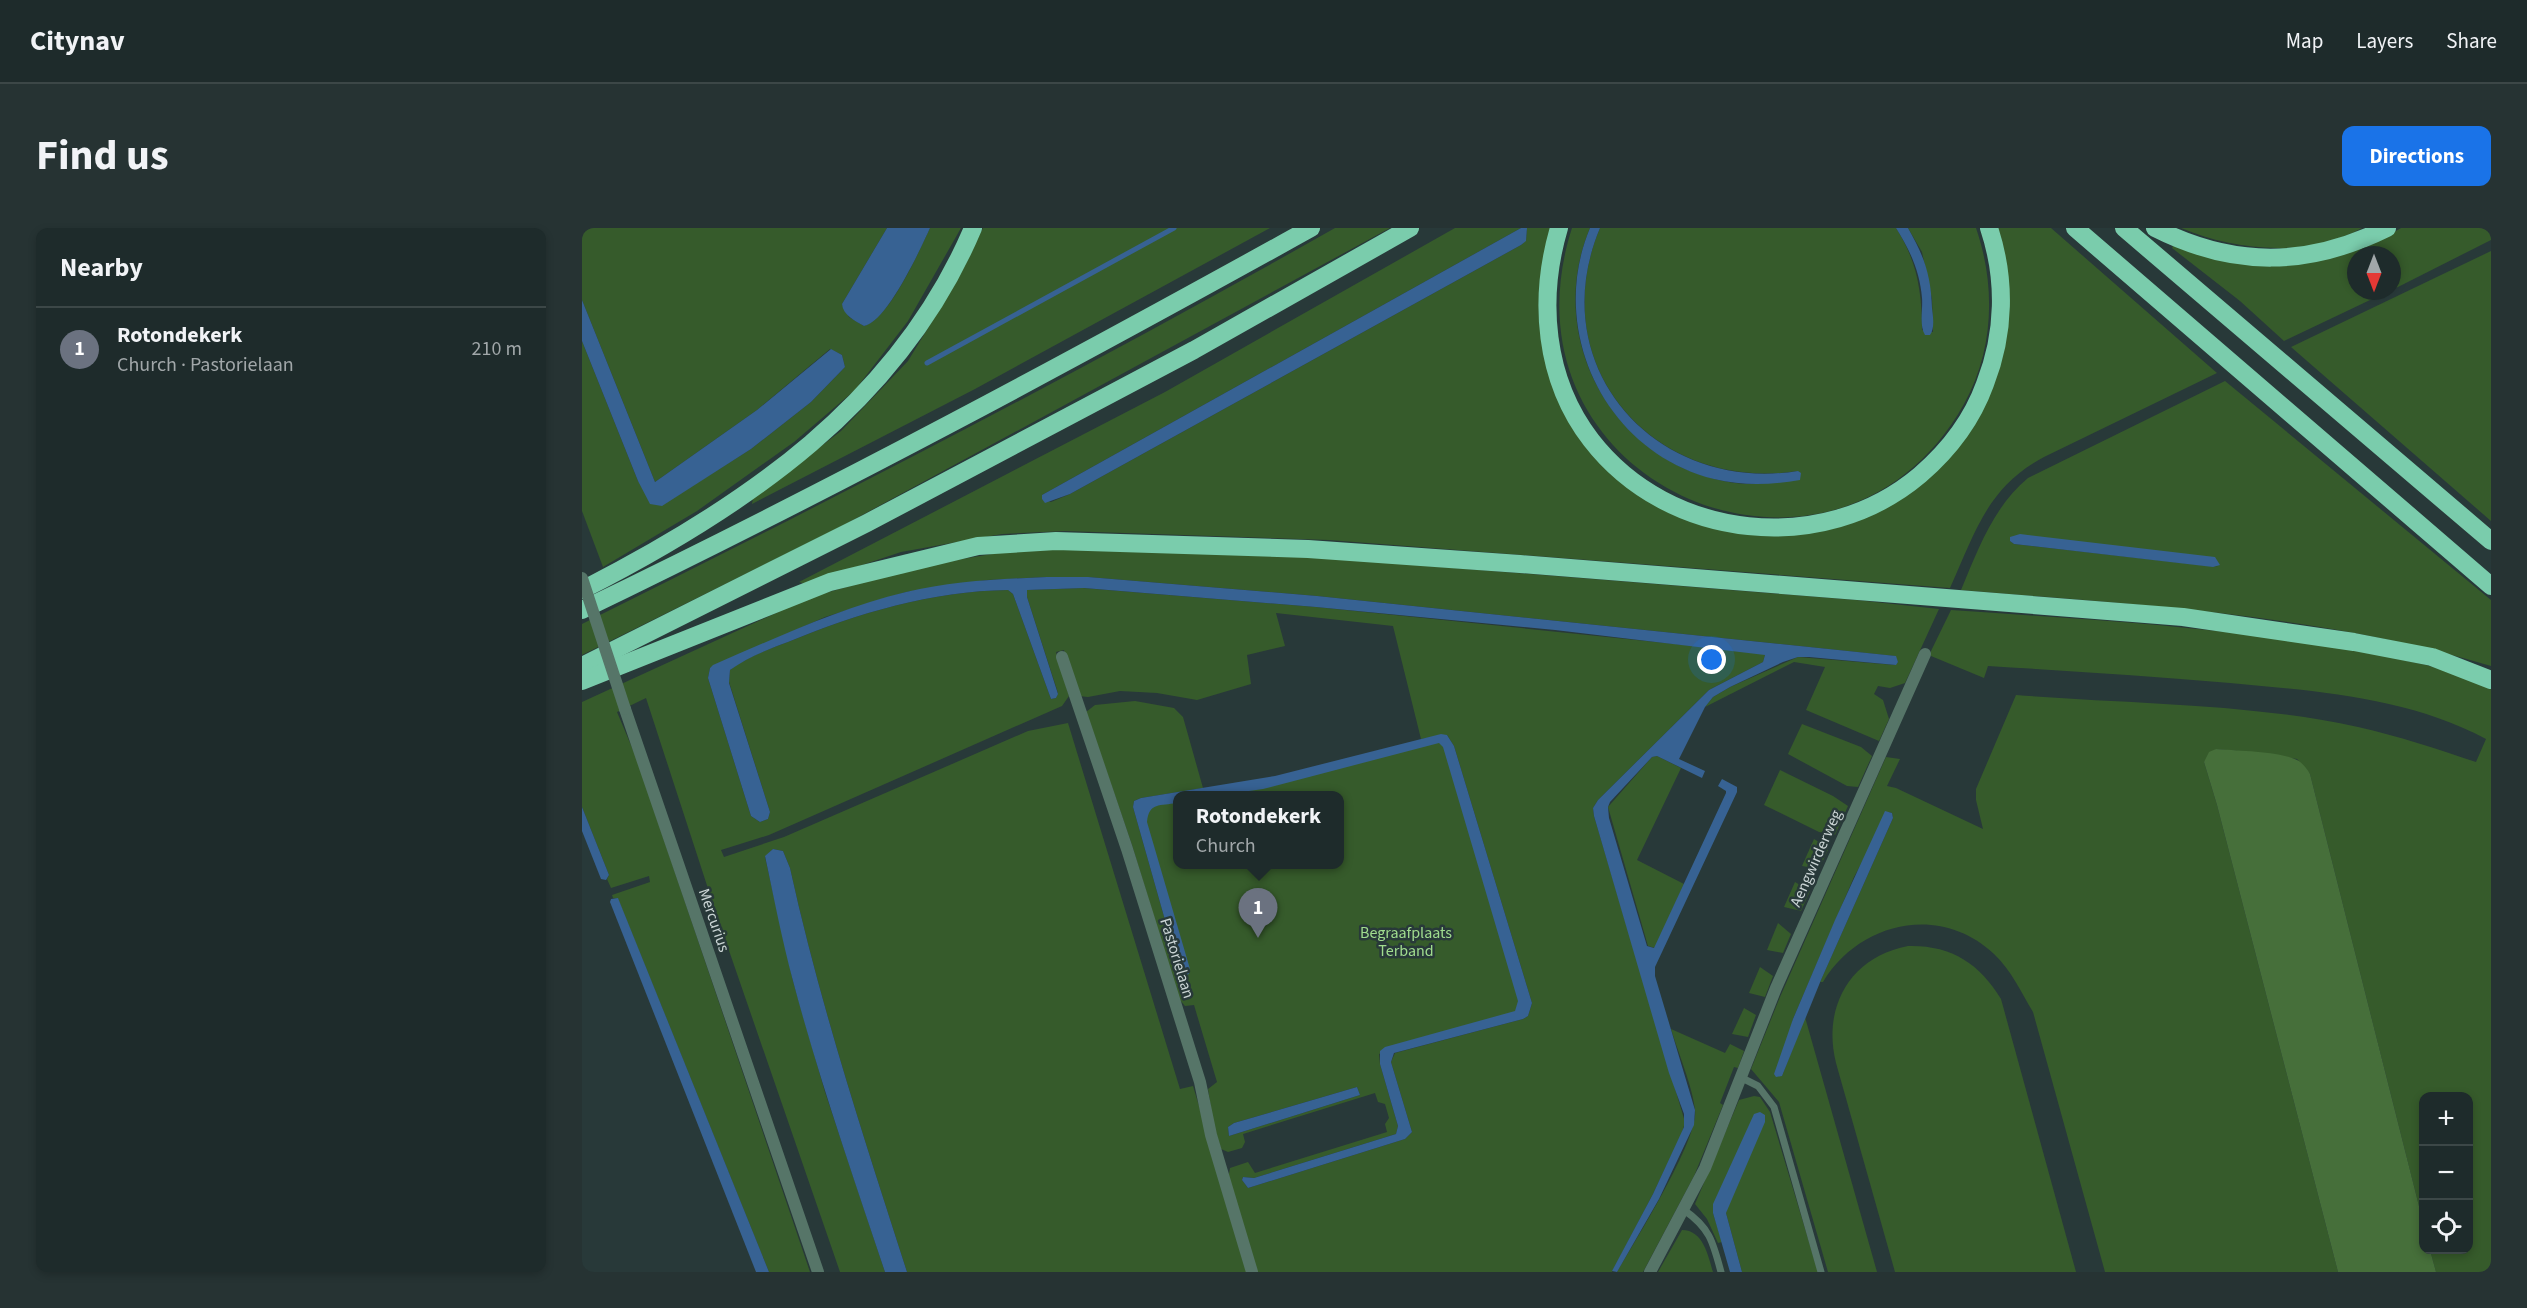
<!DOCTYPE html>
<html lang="en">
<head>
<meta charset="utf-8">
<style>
	:root { --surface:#1e2b2b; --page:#263333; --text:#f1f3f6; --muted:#a1a7a9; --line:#3c4747; --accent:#1a73e8 }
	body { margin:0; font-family:"Source Sans 3",sans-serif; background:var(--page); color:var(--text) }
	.controls { position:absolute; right:18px; bottom:18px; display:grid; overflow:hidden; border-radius:12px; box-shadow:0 3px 9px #0003 }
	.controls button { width:54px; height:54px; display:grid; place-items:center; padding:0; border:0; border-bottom:2px solid var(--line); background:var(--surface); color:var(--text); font:30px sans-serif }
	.compass { position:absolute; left:1765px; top:18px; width:54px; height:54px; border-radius:50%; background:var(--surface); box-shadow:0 3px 9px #0003; rotate:180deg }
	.you { position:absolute; left:1130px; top:432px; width:21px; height:21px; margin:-15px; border:4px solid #fff; border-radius:50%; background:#1a73e8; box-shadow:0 0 0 9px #1a73e833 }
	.badge { display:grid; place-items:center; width:39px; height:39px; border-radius:50%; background:var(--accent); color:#fff; font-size:20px; font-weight:700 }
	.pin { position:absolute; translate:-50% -50px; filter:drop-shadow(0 2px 3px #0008) }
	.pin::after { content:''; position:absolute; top:32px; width:21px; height:18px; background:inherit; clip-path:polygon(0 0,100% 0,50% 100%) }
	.popup { position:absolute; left:591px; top:563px; width:171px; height:78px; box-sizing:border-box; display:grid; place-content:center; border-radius:12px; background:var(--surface); filter:drop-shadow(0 2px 4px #0005); font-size:20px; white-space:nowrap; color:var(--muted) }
	.popup b { font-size:22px; color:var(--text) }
	.popup::after { content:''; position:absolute; left:50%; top:100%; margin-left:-12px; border:12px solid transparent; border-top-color:var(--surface) }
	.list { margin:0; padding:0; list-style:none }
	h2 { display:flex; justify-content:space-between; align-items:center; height:78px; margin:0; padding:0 24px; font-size:26px }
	h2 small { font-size:20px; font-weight:400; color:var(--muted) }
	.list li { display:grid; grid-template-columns:39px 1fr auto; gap:18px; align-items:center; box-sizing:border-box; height:84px; padding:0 24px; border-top:2px solid var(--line) }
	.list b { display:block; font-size:22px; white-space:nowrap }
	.list p { margin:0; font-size:20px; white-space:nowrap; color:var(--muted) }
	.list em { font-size:20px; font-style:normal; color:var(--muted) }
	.icon { flex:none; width:33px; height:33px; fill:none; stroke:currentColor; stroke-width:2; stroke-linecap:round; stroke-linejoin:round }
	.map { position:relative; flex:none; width:1909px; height:1044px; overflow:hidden; border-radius:12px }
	header { display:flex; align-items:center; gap:36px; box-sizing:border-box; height:84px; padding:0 30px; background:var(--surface); border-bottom:2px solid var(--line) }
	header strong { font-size:28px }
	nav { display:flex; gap:33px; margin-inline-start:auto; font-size:21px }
	.intro { display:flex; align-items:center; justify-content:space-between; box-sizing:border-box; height:144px; padding:0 36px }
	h1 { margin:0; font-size:42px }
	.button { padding:15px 27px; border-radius:12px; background:var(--accent); color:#fff; font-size:21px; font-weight:700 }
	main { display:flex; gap:36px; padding:0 36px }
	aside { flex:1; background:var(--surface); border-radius:12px; box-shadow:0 3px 9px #0003 }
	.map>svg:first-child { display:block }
	.green { fill:#365b2b; fill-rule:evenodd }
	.forest { fill:#466f3a }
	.water { fill:#376293 }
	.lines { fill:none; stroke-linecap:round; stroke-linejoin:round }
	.stream { stroke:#376293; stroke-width:5 }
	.service { stroke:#567568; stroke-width:7 }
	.minor { stroke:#567568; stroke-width:12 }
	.tertiary { stroke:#567568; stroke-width:12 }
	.motorway { stroke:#7accac; stroke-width:18 }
	.tertiary-bridge { stroke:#567568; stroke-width:12 }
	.labels { text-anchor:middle; stroke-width:5; stroke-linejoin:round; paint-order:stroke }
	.street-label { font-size:16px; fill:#cad4d4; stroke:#283939 }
	.park-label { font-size:16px; fill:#a0dc8e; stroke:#283939 }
</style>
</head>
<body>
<header>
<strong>Citynav</strong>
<nav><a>Map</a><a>Layers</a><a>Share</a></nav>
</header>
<div class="intro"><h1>Find us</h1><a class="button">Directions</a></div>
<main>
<aside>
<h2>Nearby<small></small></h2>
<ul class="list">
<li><span class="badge" style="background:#6b7280">1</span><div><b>Rotondekerk</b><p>Church · Pastorielaan</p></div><em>210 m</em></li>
</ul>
</aside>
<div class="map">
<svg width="1909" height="1044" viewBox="0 0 1909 1044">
	<rect width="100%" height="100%" fill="#283939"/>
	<g class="green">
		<path d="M0 0H305L260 76 267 89 282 98C308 90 336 25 348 0H379L326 93 273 162 212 214 115 283 21 339 0 283V113L56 253 80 277 169 221 229 174 263 139 260 127 248 121 175 182 73 254 0 72Z"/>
		<polygon points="401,0 688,0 393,161 170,276 171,270 259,203 326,133 366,67"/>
		<path d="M753 0H808L260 298 0 427V396C254 270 506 140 753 0Z"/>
		<path d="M873 0H939L460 267V271L469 274 488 266 939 17 944 12 945 0H970L958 89 1012 224 1160 306 1185 308 1233 304 1280 291 1302 281 1342 253 1412 155 1414 0H1469L1635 145 1462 229C1405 259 1393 305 1368 360L747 312 483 303 420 306 319 324 223 356 217 354 583 164Z"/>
		<path d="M990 0H1008C969 92 1011 197 1101 240 1122 249 1149 257 1172 256 1186 256 1203 247 1216 243 1073 265 960 138 1018 0H1314C1335 33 1340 63 1340 102L1351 104 1350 71 1340 24 1326 0H1394C1414 58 1412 122 1382 176 1254 404 907 259 990 0Z"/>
		<path d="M1599 0H1780C1726 30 1653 23 1599 0Z"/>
		<polygon points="1819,0 1909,0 1909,12 1810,62 1810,27 1774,27 1774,63 1807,63 1702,113 1658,73 1590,20 1591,17 1622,28 1800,11"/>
		<polygon points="1909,23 1909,293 1709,119"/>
		<path d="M1643 153 1909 372V438C1738 386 1557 377 1379 362 1396 321 1412 278 1446 250ZM1428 313 1636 339 1432 316Z"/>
		<path d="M483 321 746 330 1274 372 1357 381 1323 455 1308 460 1296 458 1292 466 1301 472 1307 491 1297 513 1224 482 1243 439 1212 434 1123 479 1131 469 1148 459 1216 429 1313 437 1316 434 1313 428 735 368 506 349H465L405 352 324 364 243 389 128 440 126 450 169 588 178 594 186 591 188 584 147 454 148 442C164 429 187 421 206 414 276 385 350 363 426 362L431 366 469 471 474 470 476 465 445 369V362L501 360 734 379 1181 425 1183 427 1181 434 1127 462 1016 572 1011 580 1012 588 1103 894 1100 905 1071 966 1030 1044H675L646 951 648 940 666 934 673 945 805 904 803 896 807 890 803 876 796 874 793 865 661 906 663 914 660 920 646 924 639 921 632 899 626 861 635 854 612 777 603 778 597 771 550 617 504 484 513 477 553 473 592 480 601 489 621 560 559 570 552 573 551 579 598 745 602 748 604 747 555 579 595 571V636H757V568L610 567 688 557 855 510 864 513 867 521 912 651 947 778 945 783 797 826 798 836 816 898 814 906 672 950 661 949 660 952 666 960 823 911 830 904 809 834 813 825 941 791 946 788 950 775 872 518 865 507 839 511 811 398 694 385 703 418 665 427 669 456 615 472 575 465 538 463 506 469 497 468 482 422 474 424 487 468 480 478 187 607 139 622 142 629 202 609 446 503 486 495 598 861 611 858 667 1044H325C282 910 238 777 208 640L201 623 191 621 183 629 211 753 243 864 303 1044H258L133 682 64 470 35 484 54 529 228 1044H187L36 671 31 670 30 667 68 654 67 648 29 660 25 651 27 647 0 579V474L229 369 344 337 422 324ZM775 859 778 867 647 908 646 899 652 895Z"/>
		<path d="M1369 382C1527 393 1688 401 1844 437 1866 443 1887 450 1909 457V1044H1854L1848 1022H1886V868H1842L1841 994 1728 546 1715 531 1678 525 1634 521 1622 534 1635 577 1756 1044H1523L1451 784C1439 764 1429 742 1412 726 1358 675 1277 694 1241 754H1238L1311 590 1310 585 1307 584 1272 649 1211 791 1200 848 1223 789 1295 1044H1246L1197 874 1169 841 1198 769 1304 529 1318 531 1305 558 1314 560 1401 601 1394 572V561L1434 467C1546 476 1667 475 1776 499 1816 508 1855 521 1894 534L1904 511C1826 469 1734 463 1648 455 1567 448 1487 443 1406 438L1402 450 1349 428V423Z"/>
		<polygon points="1220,496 1279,519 1290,528 1276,559 1265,558 1206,526"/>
		<polygon points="1075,528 1099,540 1055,632 1102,656 1073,720 1066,718 1026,579 1070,529"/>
		<polygon points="1198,542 1251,568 1266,578 1253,607 1237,604 1182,577"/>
		<polygon points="1232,611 1240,616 1246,622 1237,641 1220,638"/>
		<polygon points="1213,654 1228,663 1219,683 1202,679"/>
		<polygon points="1196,695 1209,706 1201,725 1185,722"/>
		<path d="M1326 718C1369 717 1397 735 1419 771L1494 1044H1313L1254 835C1240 779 1268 729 1326 718Z"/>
		<polygon points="1178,739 1191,748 1183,769 1167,765"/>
		<polygon points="1162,780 1174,787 1166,809 1150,806"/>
		<path d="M1089 801 1143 825 1148 816 1162 823 1156 840 1152 839 1138 875 1141 877 1112 948 1061 1044H1035C1052 1015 1117 911 1113 882 1111 860 1096 824 1089 801Z"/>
		<polygon points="1172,868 1178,869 1188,884 1236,1044 1160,1044 1144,985 1146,976 1131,985 1140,1014 1136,1015 1125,991 1113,976 1157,872"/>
		<path d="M1100 1002C1121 1002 1126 1027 1131 1044H1076Z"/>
	</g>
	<path class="forest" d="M1634 521C1655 523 1697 523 1715 532 1721 535 1725 541 1728 546L1841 994 1842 1022H1848L1854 1044H1756L1635 577 1622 534 1627 524Z"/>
	<g class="water">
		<path d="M305 0H348C338 22 305 94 282 98 273 93 261 87 260 76Z"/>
		<polygon points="939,0 945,0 944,13 939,17 488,266 463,275 460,271 460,267"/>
		<path d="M1008 0H1018C960 138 1073 266 1216 243L1219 245 1218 252C1189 257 1161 258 1132 251 1023 224 965 102 1008 0Z"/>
		<path d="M1314 0H1326C1342 28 1349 47 1350 80 1351 89 1353 100 1348 107H1343C1337 97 1341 82 1340 70 1338 44 1328 22 1314 0Z"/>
		<polygon points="0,72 73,254 175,182 249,121 260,127 263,139 229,174 169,221 80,278 68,276 56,253 0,113"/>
		<polygon points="1438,306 1633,329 1638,337 1631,339 1432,316 1428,313 1428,309"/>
		<path d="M465 349H506L735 368 1314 428 1316 434 1314 437 1227 429H1216L1201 434 1148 459 1131 469 1123 479 1097 531 1123 543 1120 550 1075 528 1070 529 1028 574 1026 579 1027 590 1065 718 1072 720 1144 565V563L1136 558 1140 551 1155 559V564L1073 739V748L1113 882 1112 897 1077 971 1035 1044 1030 1043 1071 966 1102 899V886L1087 845 1012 588 1011 580 1016 572 1127 462 1181 434 1183 427 973 402 734 379 502 360 445 362V369L476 466 474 470 469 471 431 366 426 362C350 363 276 385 206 414 187 421 164 430 148 442L147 455 188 584 186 591 178 594 169 588 126 450 128 440 131 437C194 410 257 380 324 364 370 353 418 351 465 349Z"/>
		<path d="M859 506 865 507 872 518 950 775 946 788 941 791 812 825 809 834 830 904 823 911 666 960 660 952 661 949 672 950 814 906 816 898 798 836V823L803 819 933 783 936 773 861 519 857 515 681 561 639 567 595 568V575C578 578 567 574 565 594L608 741 607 746 602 748 598 745 551 579 552 573 559 570 693 548Z"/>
		<polygon points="0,579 27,647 24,652 19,651 0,603"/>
		<polygon points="1303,583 1310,585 1311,590 1239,752 1200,848 1194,849 1192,846 1211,791 1253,692"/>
		<path d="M191 621 201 623 208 640C238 777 282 910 325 1044H303C271 948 237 851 211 753 200 712 192 670 183 628Z"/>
		<polygon points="36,670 187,1044 174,1044 28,674 29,671"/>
		<polygon points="775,859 778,867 647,908 646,899 652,895"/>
		<polygon points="1178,884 1183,887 1183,894 1144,985 1160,1044 1148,1044 1131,985 1131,976 1172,886"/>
	</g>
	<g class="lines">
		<polyline class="stream" points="345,135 592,0"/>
		<g class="service">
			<polyline points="1158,849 1176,858 1192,879 1239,1044"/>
			<path d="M1102 982C1128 1000 1131 1014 1139 1044"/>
		</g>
		<g class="minor">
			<polyline points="480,429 545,621 618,854 629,907 670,1044"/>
			<polyline points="1068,1044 1123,940 1194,760 1343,426"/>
		</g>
		<polyline class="tertiary" points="43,481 236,1044"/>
		<g class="motorway">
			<path d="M977 0C956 71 962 151 1009 212 1087 313 1241 329 1338 247 1367 222 1390 192 1403 156 1423 105 1424 51 1407 0"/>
			<polyline points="1493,0 1909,358"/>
			<polyline points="1542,0 1909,313"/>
			<path d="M1573 0C1652 40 1726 39 1805 0"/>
			<path d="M0 362C163 279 317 175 391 0"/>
			<path d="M0 382C247 263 489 133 729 0"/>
			<polyline points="0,438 285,295 612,122 828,0"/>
			<polyline points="0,453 248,354 396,318 474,313 726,321 938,336 1601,389 1772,414 1850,429 1909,452"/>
		</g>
		<polyline class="tertiary-bridge" points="0,350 43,481"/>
	</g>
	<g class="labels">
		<g class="street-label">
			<text transform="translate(1233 630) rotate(-66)" y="6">Aengwirderweg</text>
			<text transform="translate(133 692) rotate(71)" y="6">Mercurius</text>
			<text transform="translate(596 730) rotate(73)" y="6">Pastorielaan</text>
		</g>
		<g class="park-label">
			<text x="824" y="710">Begraafplaats<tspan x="824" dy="18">Terband</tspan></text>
		</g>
	</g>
</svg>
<div class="controls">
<button>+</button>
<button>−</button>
<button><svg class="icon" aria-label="locate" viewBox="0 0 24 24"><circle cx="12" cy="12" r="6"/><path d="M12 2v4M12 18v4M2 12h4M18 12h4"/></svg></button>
</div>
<svg class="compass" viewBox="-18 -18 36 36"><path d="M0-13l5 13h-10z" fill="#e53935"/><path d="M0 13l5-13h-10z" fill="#a1a7a9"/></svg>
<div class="you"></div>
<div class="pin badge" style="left:676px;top:710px;background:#6b7280">1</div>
<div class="popup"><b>Rotondekerk</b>Church</div>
</div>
</main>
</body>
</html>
